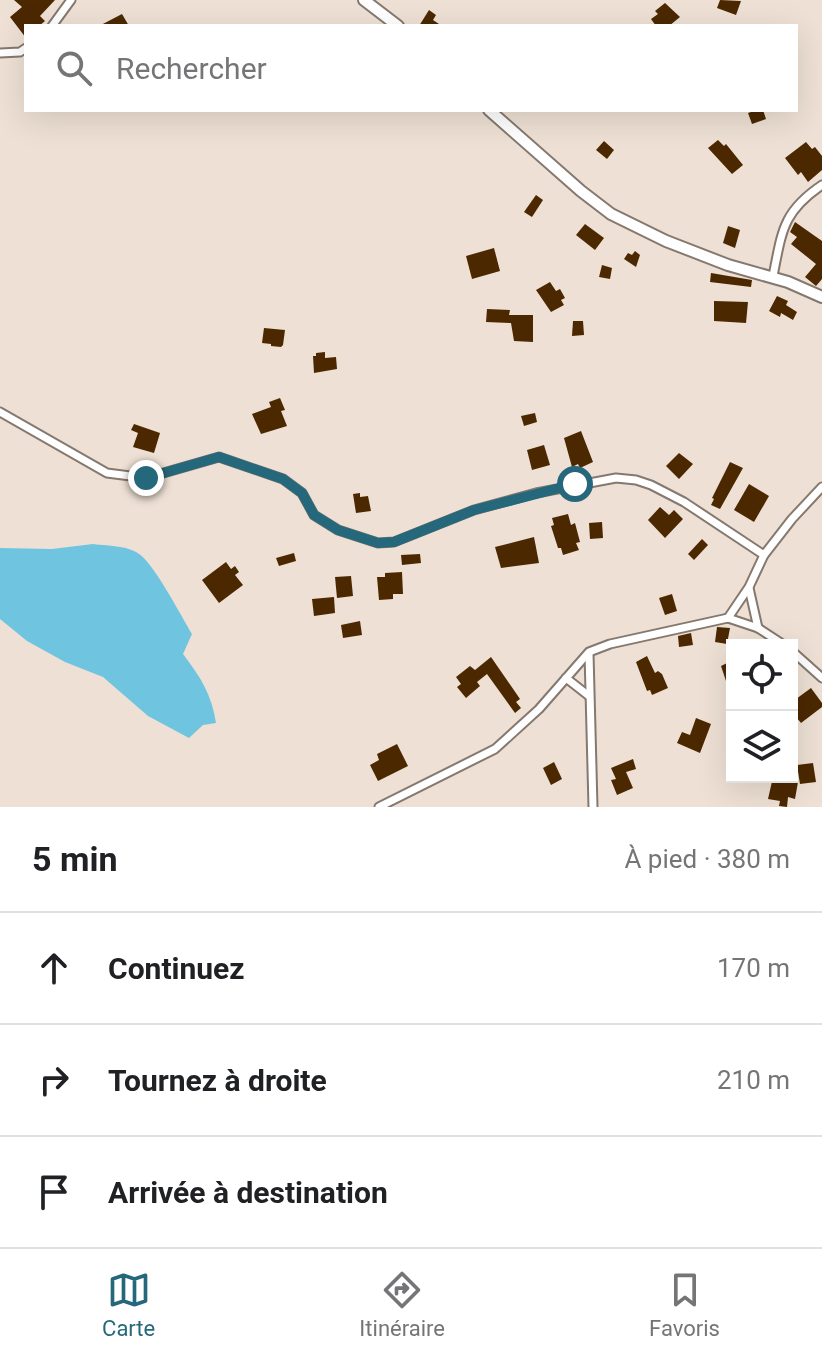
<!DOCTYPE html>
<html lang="fr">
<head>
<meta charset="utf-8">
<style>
	:root { --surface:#fff; --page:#f6f6f6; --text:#202124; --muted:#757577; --line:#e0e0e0; --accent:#26687b }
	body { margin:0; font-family:Roboto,sans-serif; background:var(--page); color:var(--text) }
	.controls { position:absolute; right:24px; bottom:24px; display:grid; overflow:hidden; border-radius:0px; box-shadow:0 8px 32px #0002 }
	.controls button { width:72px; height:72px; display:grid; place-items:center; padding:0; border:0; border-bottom:2px solid var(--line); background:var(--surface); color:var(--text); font:40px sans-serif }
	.stop { position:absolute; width:24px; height:24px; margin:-18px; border:6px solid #26687b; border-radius:50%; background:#fff }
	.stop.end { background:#26687b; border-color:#fff; box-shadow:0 2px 8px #0008 }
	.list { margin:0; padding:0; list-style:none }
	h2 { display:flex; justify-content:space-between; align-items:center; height:104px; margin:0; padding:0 32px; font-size:34px }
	h2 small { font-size:26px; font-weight:400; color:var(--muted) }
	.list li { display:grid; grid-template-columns:52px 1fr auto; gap:24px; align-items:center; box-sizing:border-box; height:112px; padding:0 32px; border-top:2px solid var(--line) }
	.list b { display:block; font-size:30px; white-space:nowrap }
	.list em { font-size:26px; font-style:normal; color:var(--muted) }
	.icon { flex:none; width:44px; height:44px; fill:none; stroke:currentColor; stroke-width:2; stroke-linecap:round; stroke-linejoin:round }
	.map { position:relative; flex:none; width:822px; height:807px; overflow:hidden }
	.search { position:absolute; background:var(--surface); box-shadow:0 8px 32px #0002; left:24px; right:24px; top:24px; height:88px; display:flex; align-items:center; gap:20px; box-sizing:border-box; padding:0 28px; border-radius:0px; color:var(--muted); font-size:30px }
	.sheet { height:440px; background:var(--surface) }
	nav { display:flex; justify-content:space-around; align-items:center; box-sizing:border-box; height:112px; border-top:2px solid var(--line); background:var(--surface); font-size:22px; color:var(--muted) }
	nav a { display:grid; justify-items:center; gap:4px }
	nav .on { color:var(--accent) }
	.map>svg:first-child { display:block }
	.water { fill:#6fc5e0 }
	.building { fill:#4b2800 }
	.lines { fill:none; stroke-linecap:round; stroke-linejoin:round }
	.street-casing { stroke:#85786e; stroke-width:11 }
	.secondary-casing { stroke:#85786e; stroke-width:14 }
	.street { stroke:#fff; stroke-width:7 }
	.secondary { stroke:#fff; stroke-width:10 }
	.route { stroke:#26687b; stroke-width:10 }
</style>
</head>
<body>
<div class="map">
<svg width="822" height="807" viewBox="0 0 822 807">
	<rect width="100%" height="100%" fill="#eee0d4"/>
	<path class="water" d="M93 544C107 546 123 545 136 552 152 559 181 616 192 634L183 654C200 676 212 695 216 723L203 725 189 738 148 716 103 677 65 662 27 641 0 619V548L52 549Z"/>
	<g class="building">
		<polygon points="14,0 55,0 40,16 45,21 39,26 26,26 26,38 10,17 22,7"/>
		<polygon points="720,0 741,1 736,15 717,8"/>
		<polygon points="665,3 680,17 669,26 656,26 651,19 658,14 655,11"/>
		<polygon points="429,10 436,15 433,20 442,26 419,26"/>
		<polygon points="122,14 129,26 99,26"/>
		<polygon points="757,110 763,110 766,119 752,124 748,113"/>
		<polygon points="718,140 724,146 726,144 743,165 732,174 708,148"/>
		<polygon points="604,141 614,150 607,159 596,150"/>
		<polygon points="806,142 812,149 815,147 822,156 822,170 808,182 801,172 798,175 785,158"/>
		<polygon points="536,195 543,200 532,217 524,212"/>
		<polygon points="795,222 822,241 822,279 816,286 805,277 816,264 791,244 797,237 790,232"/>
		<polygon points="585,224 604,238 595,250 576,235"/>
		<polygon points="728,226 740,230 735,248 723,243"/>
		<polygon points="494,248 500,271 472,279 466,256"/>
		<polygon points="635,251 640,255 636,267 624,259 628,253 632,255"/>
		<polygon points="602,265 612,268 610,279 599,277"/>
		<polygon points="711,273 752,280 751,287 710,282"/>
		<polygon points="550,282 556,291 560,289 565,298 561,300 564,305 551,312 536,290"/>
		<polygon points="777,296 788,301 786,305 797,312 793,320 781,313 780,317 769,311"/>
		<polygon points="714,301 748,302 746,323 714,321"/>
		<polygon points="487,309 510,310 509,315 533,315 533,342 514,341 511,323 486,322"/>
		<polygon points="573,321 583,321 584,335 572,336"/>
		<polygon points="264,328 285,330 283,345 281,347 271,346 271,344 262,343"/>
		<polygon points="325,352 325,358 336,357 337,369 314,373 313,356 316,356 316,353"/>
		<polygon points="280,398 285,410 281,411 287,426 261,434 252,414 271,407 269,402"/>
		<polygon points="535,413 537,422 524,426 521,416"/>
		<polygon points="134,424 160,433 154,453 133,447 138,433 131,430"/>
		<polygon points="581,431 593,462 580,468 578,464 572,467 564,438"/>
		<polygon points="544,445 550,465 532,470 527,450"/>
		<polygon points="679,453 693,464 679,479 666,466"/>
		<polygon points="730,462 743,468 720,509 711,505 714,499 712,498"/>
		<polygon points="749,484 769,496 754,522 734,510"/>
		<polygon points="360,493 360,497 368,496 371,511 356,513 353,494"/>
		<polygon points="660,507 669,515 674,510 683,519 665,538 648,520"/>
		<polygon points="568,514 571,525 575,523 580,542 576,543 579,550 563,555 561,548 558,548 551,526 554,525 552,518"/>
		<polygon points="602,522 603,538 590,539 589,523"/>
		<polygon points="534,537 539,563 501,568 495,547"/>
		<polygon points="702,539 708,545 694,560 688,554"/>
		<polygon points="294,553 296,561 279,566 276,558"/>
		<polygon points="420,554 421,563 402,565 401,555"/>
		<polygon points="226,562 231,569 235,566 239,572 235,575 243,585 219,603 202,580"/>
		<polygon points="402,572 403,594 393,594 393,599 379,600 377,577 385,577 385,573"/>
		<polygon points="351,576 353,596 337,598 335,577"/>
		<polygon points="672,594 677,611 665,615 659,598"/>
		<polygon points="334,597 335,613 314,616 312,599"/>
		<polygon points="360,621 362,635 343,638 341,625"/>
		<polygon points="717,627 730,628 727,644 715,642"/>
		<polygon points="691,633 693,645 679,647 678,636"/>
		<polygon points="647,656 655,673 658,671 662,674 668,688 652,695 650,690 647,691 636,662"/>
		<polygon points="491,657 520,699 516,702 521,708 515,713 487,674 477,682 480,686 466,698 457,687 461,684 456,677 470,666 475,670"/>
		<polygon points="727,663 732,673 732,681 727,684 721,666"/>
		<polygon points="811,688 822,703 822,707 801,723 792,712 792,702"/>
		<polygon points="696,718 711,724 700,753 677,743 682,732 690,735"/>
		<polygon points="397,744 408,766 378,781 370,765 379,760 377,754"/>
		<polygon points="633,759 636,769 626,772 633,788 617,795 611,780 616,779 611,768"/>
		<polygon points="554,762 562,779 551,785 543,768"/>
		<polygon points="813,763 816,782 800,784 797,765"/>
		<polygon points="773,777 783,777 783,780 798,782 795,799 788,797 787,807 779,806 780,801 768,799"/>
	</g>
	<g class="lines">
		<defs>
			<g id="street">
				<polyline points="52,26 71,0"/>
				<polyline points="0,53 20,52 26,48"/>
				<path d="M773 276C782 232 782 212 822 185"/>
				<polyline points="0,412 107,473 146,478 219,457 283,479 302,493 314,515 338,530 378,543 394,542 474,510 536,493 616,478 636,480 651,485 684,502 764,555"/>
				<polyline points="749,588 758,628"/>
				<polyline points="728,618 749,587 764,555 792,519 822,487"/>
				<polyline points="792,651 822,678"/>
				<polyline points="589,653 593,807"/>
				<polyline points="566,678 589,696"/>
				<polyline points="379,807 495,749 539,709 589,652 610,644 728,618 758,628 784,645"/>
			</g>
			<g id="secondary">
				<polyline points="364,0 398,26"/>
				<polyline points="489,110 581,191 611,214 666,241 728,265 788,282 822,297"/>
			</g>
		</defs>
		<use href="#street" class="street-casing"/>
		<use href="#secondary" class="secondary-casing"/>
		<use href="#street" class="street"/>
		<use href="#secondary" class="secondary"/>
	</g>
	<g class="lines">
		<polyline class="route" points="146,478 219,457 283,479 302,493 314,515 338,530 378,543 394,542 474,510 575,484"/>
	</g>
</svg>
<div class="controls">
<button><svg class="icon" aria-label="locate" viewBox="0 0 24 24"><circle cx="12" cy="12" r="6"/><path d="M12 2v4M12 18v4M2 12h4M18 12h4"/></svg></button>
<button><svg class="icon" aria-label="layers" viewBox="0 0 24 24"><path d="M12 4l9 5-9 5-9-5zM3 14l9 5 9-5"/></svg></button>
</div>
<div class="stop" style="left:575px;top:484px"></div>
<div class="stop end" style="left:146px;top:478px"></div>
<div class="search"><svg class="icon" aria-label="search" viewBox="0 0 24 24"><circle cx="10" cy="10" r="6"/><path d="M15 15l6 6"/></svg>Rechercher</div>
</div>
<section class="sheet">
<h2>5 min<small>À pied · 380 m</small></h2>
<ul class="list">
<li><svg class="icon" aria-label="ahead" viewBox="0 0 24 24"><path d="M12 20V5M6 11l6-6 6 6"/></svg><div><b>Continuez</b></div><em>170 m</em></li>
<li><svg class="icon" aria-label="right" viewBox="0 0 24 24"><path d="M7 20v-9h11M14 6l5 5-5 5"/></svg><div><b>Tournez à droite</b></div><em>210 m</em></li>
<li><svg class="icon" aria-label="arrive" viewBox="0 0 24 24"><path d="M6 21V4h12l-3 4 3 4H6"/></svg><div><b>Arrivée à destination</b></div></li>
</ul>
</section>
<nav>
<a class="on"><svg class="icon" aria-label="map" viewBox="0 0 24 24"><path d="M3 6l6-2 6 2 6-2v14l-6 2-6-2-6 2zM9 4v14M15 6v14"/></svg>Carte</a>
<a><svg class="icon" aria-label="directions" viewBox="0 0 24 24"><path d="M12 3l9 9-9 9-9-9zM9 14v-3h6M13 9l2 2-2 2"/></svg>Itinéraire</a>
<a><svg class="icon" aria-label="saved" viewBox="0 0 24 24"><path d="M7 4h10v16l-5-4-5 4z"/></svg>Favoris</a>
</nav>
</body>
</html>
